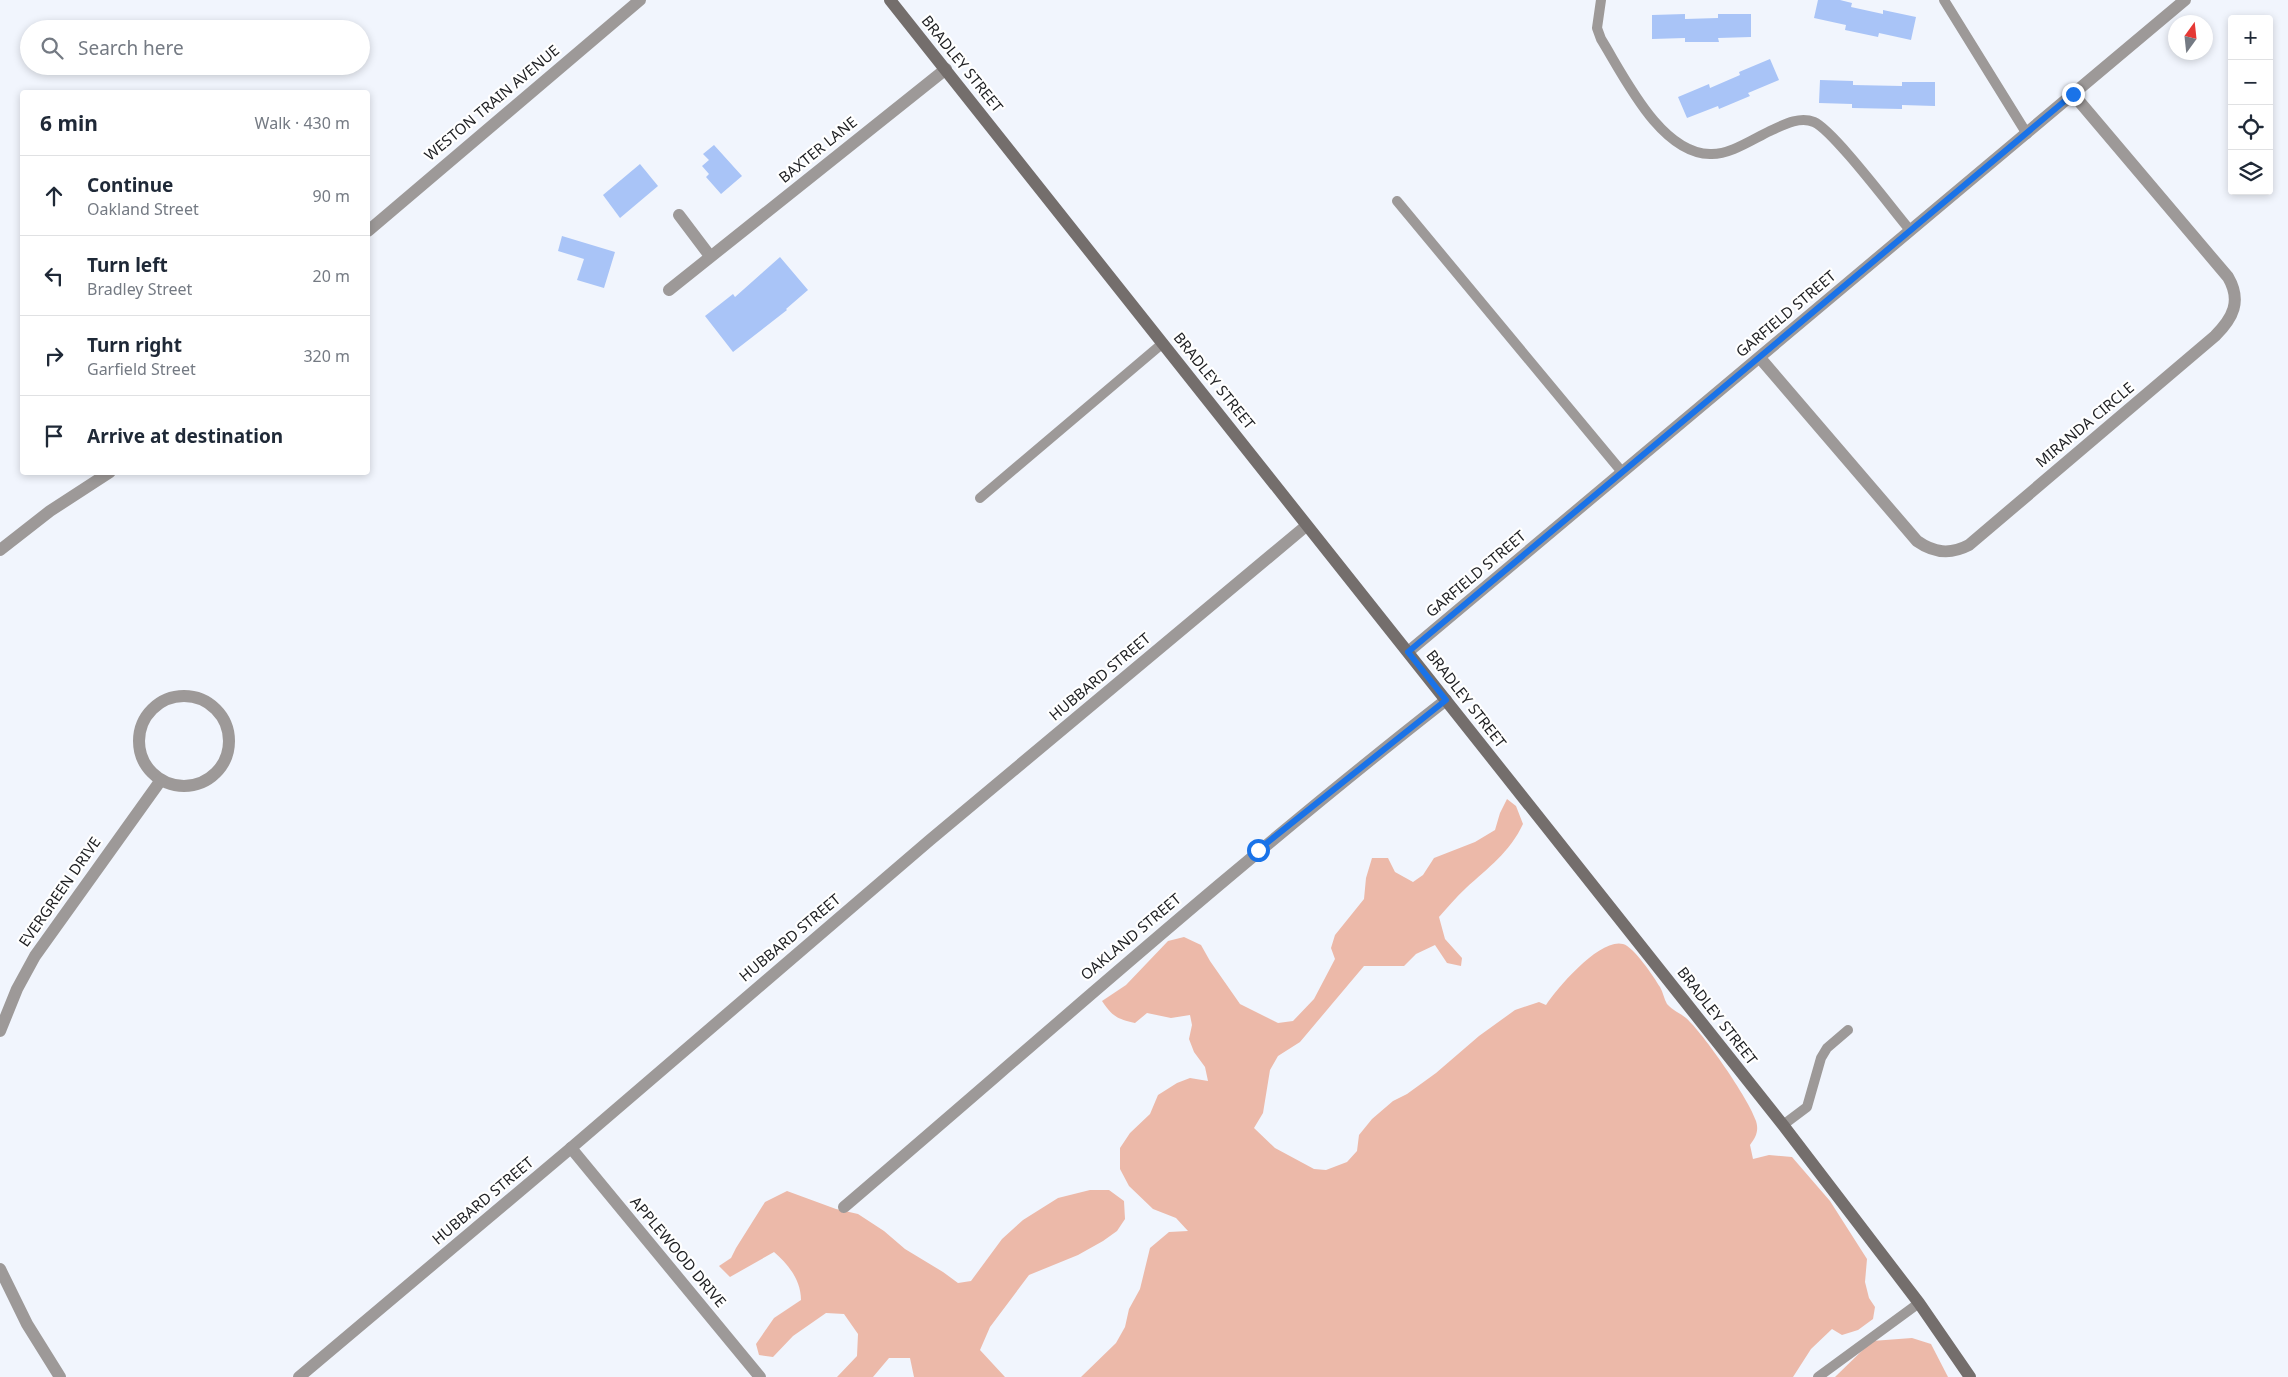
<!DOCTYPE html>
<html lang="en">
<head>
<meta charset="utf-8">
<style>
	:root { --surface:#fff; --page:#f6f6f7; --text:#1f2937; --muted:#747a83; --line:#e0e1e3 }
	body { margin:0; font-family:"Noto Sans",sans-serif; background:var(--page); color:var(--text) }
	.controls { position:absolute; right:15px; top:15px; display:grid; overflow:hidden; border-radius:5px; box-shadow:0 2px 8px #0003 }
	.controls button { width:45px; height:45px; display:grid; place-items:center; padding:0; border:0; border-bottom:1px solid var(--line); background:var(--surface); color:var(--text); font:25px sans-serif }
	.compass { position:absolute; left:2168px; top:15px; width:45px; height:45px; border-radius:50%; background:var(--surface); box-shadow:0 2px 8px #0003; rotate:15deg }
	.stop { position:absolute; width:15px; height:15px; margin:-11px; border:4px solid #1a73e8; border-radius:50%; background:#fff }
	.stop.end { background:#1a73e8; border-color:#fff; box-shadow:0 1px 5px #0008 }
	.list { margin:0; padding:0; list-style:none }
	h2 { display:flex; justify-content:space-between; align-items:center; height:65px; margin:0; padding:0 20px; font-size:21px }
	h2 small { font-size:16px; font-weight:400; color:var(--muted) }
	.list li { display:grid; grid-template-columns:32px 1fr auto; gap:15px; align-items:center; box-sizing:border-box; height:80px; padding:0 20px; border-top:1px solid var(--line) }
	.list b { display:block; font-size:19px; white-space:nowrap }
	.list p { margin:0; font-size:16px; white-space:nowrap; color:var(--muted) }
	.list em { font-size:16px; font-style:normal; color:var(--muted) }
	.icon { flex:none; width:28px; height:28px; fill:none; stroke:currentColor; stroke-width:2; stroke-linecap:round; stroke-linejoin:round }
	.map { position:relative; flex:none; width:2288px; height:1377px; overflow:hidden }
	.search { position:absolute; background:var(--surface); box-shadow:0 2px 8px #0003; left:20px; top:20px; width:350px; height:55px; display:flex; align-items:center; gap:12px; box-sizing:border-box; padding:0 18px; border-radius:28px; color:var(--muted); font-size:19px }
	.panel { position:absolute; background:var(--surface); box-shadow:0 2px 8px #0003; left:20px; top:90px; width:350px; height:385px; border-radius:5px }
	.map>svg:first-child { display:block }
	.green { fill:#ecb9a9 }
	.building { fill:#a9c4f7 }
	.lines { fill:none; stroke-linecap:round; stroke-linejoin:round }
	.service { stroke:#9d9998; stroke-width:10 }
	.minor { stroke:#9d9998; stroke-width:12 }
	.tertiary { stroke:#9d9998; stroke-width:12 }
	.secondary { stroke:#746e6c; stroke-width:12 }
	.route { stroke:#1a73e8; stroke-width:6 }
	.labels { text-anchor:middle; stroke-width:4.5; stroke-linejoin:round; paint-order:stroke }
	.street-label { font-size:15px; fill:#212225; stroke:#fff }
</style>
</head>
<body>
<div class="map">
<svg width="2288" height="1377" viewBox="0 0 2288 1377">
	<rect width="100%" height="100%" fill="#f1f5fd"/>
	<g class="green">
		<path d="M1507 799 1516 806 1523 824C1510 852 1488 868 1466 888 1456 897 1448 907 1439 917L1445 939 1462 958 1461 966 1447 963 1435 945 1416 954 1404 966H1364L1300 1042 1278 1056 1270 1070 1263 1113 1254 1128 1275 1148 1314 1169 1326 1170 1347 1162 1357 1151 1359 1135 1372 1119 1393 1101 1407 1094 1436 1073 1479 1036 1515 1010 1539 1002 1546 1005C1558 987 1600 938 1623 944 1634 947 1654 977 1660 987 1663 992 1664 999 1667 1004 1672 1010 1680 1013 1686 1018 1703 1033 1749 1099 1756 1121 1759 1131 1756 1137 1750 1145L1753 1159 1769 1155 1792 1157 1830 1201 1867 1259 1865 1282 1869 1298 1875 1307 1873 1319 1858 1330 1842 1335 1832 1329 1811 1349 1793 1377H1081L1116 1343 1125 1327 1129 1309 1140 1289 1150 1248 1169 1232 1188 1231 1176 1218 1153 1209 1129 1186 1120 1169V1148L1130 1133 1150 1114 1158 1095 1177 1083 1190 1078 1208 1081 1205 1067 1194 1052 1189 1039 1192 1025 1190 1015 1171 1018 1147 1013 1135 1023C1117 1019 1112 1016 1102 1001L1126 985 1168 941 1184 937 1201 945 1210 961 1240 1004 1278 1023 1293 1021 1314 999 1335 959 1331 948 1335 935 1364 899 1366 878 1372 858H1388L1395 872 1413 882 1423 875 1434 858 1475 842 1495 830 1500 813Z"/>
		<path d="M1090 1190H1109L1124 1201 1125 1219 1117 1231 1103 1241 1078 1255 1029 1275 990 1327 980 1350 1005 1377H914L910 1358H889L873 1377H837L857 1356 858 1334 844 1314 826 1313 793 1336 773 1357 759 1355 756 1344 774 1318 801 1300C801 1280 788 1264 774 1252L730 1277 719 1266 731 1258 736 1248 765 1202 787 1191 836 1209 858 1214 884 1231 905 1249 943 1272 958 1283 971 1281 1002 1239 1023 1220 1058 1198Z"/>
		<polygon points="1912,1338 1931,1344 1948,1377 1835,1377 1872,1341"/>
	</g>
	<g class="building">
		<polygon points="1818,0 1840,0 1852,3 1851,7 1883,14 1883,10 1916,17 1911,40 1879,33 1878,37 1845,30 1846,25 1814,18"/>
		<polygon points="1685,14 1685,19 1718,18 1718,14 1751,14 1751,37 1718,38 1719,42 1685,42 1685,38 1652,39 1652,15"/>
		<polygon points="1770,59 1779,80 1748,93 1750,96 1719,109 1718,106 1687,118 1678,97 1709,84 1710,88 1740,75 1739,72"/>
		<polygon points="1820,80 1853,81 1853,85 1902,86 1902,82 1935,82 1935,106 1902,105 1902,109 1852,108 1852,104 1819,103"/>
		<polygon points="714,145 742,176 721,194 706,177 709,174 702,166 709,160 703,154"/>
		<polygon points="640,164 658,186 620,218 603,195"/>
		<polygon points="562,236 615,252 604,288 577,280 584,259 558,251"/>
		<polygon points="780,257 808,290 786,309 787,310 733,352 705,316 733,294 735,297"/>
	</g>
	<g class="lines">
		<g class="service">
			<path d="M1601 0 1597 28 1601 39C1624 76 1660 153 1710 154 1730 155 1753 139 1770 131 1783 125 1799 116 1814 122 1833 130 1893 210 1910 230"/>
			<polyline points="1944,0 2027,134"/>
			<polyline points="1397,201 1622,472"/>
			<polyline points="980,498 1163,343"/>
			<polyline points="1783,1125 1807,1107 1821,1058 1827,1048 1848,1030"/>
			<polyline points="1818,1377 1919,1303"/>
		</g>
		<g class="minor">
			<polyline points="679,215 710,256"/>
			<polyline points="368,231 640,0"/>
			<polyline points="669,290 946,69"/>
			<path d="M1760 358 1917 541C1934 553 1950 555 1969 545L2215 336C2233 318 2242 301 2228 277L2073 94"/>
			<polyline points="0,550 50,511 110,472"/>
			<circle cx="184" cy="741" r="45"/>
			<polyline points="0,1031 17,989 35,956 161,780"/>
			<polyline points="571,1148 760,1377"/>
			<path d="M844 1207C1043 1037 1239 862 1446 700"/>
			<polyline points="0,1269 27,1324 60,1377"/>
			<polyline points="299,1377 571,1148 930,840 1306,526"/>
		</g>
		<polyline class="tertiary" points="1408,652 2185,0"/>
		<polyline class="secondary" points="890,0 1783,1125 1919,1303 1970,1377"/>
	</g>
	<g class="lines">
		<polyline class="route" points="1258,850 1446,700 1408,652 2073,94"/>
	</g>
	<g class="labels">
		<g class="street-label">
			<text transform="translate(962 64) rotate(51)" y="5">BRADLEY STREET</text>
			<text transform="translate(492 103) rotate(-40)" y="5">WESTON TRAIN AVENUE</text>
			<text transform="translate(818 150) rotate(-39)" y="5">BAXTER LANE</text>
			<text transform="translate(1786 314) rotate(-40)" y="5">GARFIELD STREET</text>
			<text transform="translate(1214 381) rotate(51)" y="5">BRADLEY STREET</text>
			<text transform="translate(2085 425) rotate(-40)" y="5">MIRANDA CIRCLE</text>
			<text transform="translate(1476 574) rotate(-40)" y="5">GARFIELD STREET</text>
			<text transform="translate(1100 677) rotate(-40)" y="5">HUBBARD STREET</text>
			<text transform="translate(1466 699) rotate(52)" y="5">BRADLEY STREET</text>
			<text transform="translate(60 892) rotate(-55)" y="5">EVERGREEN DRIVE</text>
			<text transform="translate(1131 937) rotate(-40)" y="5">OAKLAND STREET</text>
			<text transform="translate(790 938) rotate(-40)" y="5">HUBBARD STREET</text>
			<text transform="translate(1717 1016) rotate(52)" y="5">BRADLEY STREET</text>
			<text transform="translate(483 1201) rotate(-40)" y="5">HUBBARD STREET</text>
			<text transform="translate(678 1252) rotate(50)" y="5">APPLEWOOD DRIVE</text>
		</g>
	</g>
</svg>
<div class="controls">
<button>+</button>
<button>−</button>
<button><svg class="icon" aria-label="locate" viewBox="0 0 24 24"><circle cx="12" cy="12" r="6"/><path d="M12 2v4M12 18v4M2 12h4M18 12h4"/></svg></button>
<button><svg class="icon" aria-label="layers" viewBox="0 0 24 24"><path d="M12 4l9 5-9 5-9-5zM3 14l9 5 9-5"/></svg></button>
</div>
<svg class="compass" viewBox="-18 -18 36 36"><path d="M0-13l5 13h-10z" fill="#e53935"/><path d="M0 13l5-13h-10z" fill="#747a83"/></svg>
<div class="stop" style="left:1258px;top:850px"></div>
<div class="stop end" style="left:2073px;top:94px"></div>
<div class="search"><svg class="icon" aria-label="search" viewBox="0 0 24 24"><circle cx="10" cy="10" r="6"/><path d="M15 15l6 6"/></svg>Search here</div>
<section class="panel">
<h2>6 min<small>Walk · 430 m</small></h2>
<ul class="list">
<li><svg class="icon" aria-label="ahead" viewBox="0 0 24 24"><path d="M12 20V5M6 11l6-6 6 6"/></svg><div><b>Continue</b><p>Oakland Street</p></div><em>90 m</em></li>
<li><svg class="icon" aria-label="left" viewBox="0 0 24 24"><path d="M17 20v-9H6M10 6l-5 5 5 5"/></svg><div><b>Turn left</b><p>Bradley Street</p></div><em>20 m</em></li>
<li><svg class="icon" aria-label="right" viewBox="0 0 24 24"><path d="M7 20v-9h11M14 6l5 5-5 5"/></svg><div><b>Turn right</b><p>Garfield Street</p></div><em>320 m</em></li>
<li><svg class="icon" aria-label="arrive" viewBox="0 0 24 24"><path d="M6 21V4h12l-3 4 3 4H6"/></svg><div><b>Arrive at destination</b></div></li>
</ul>
</section>
</div>
</body>
</html>
